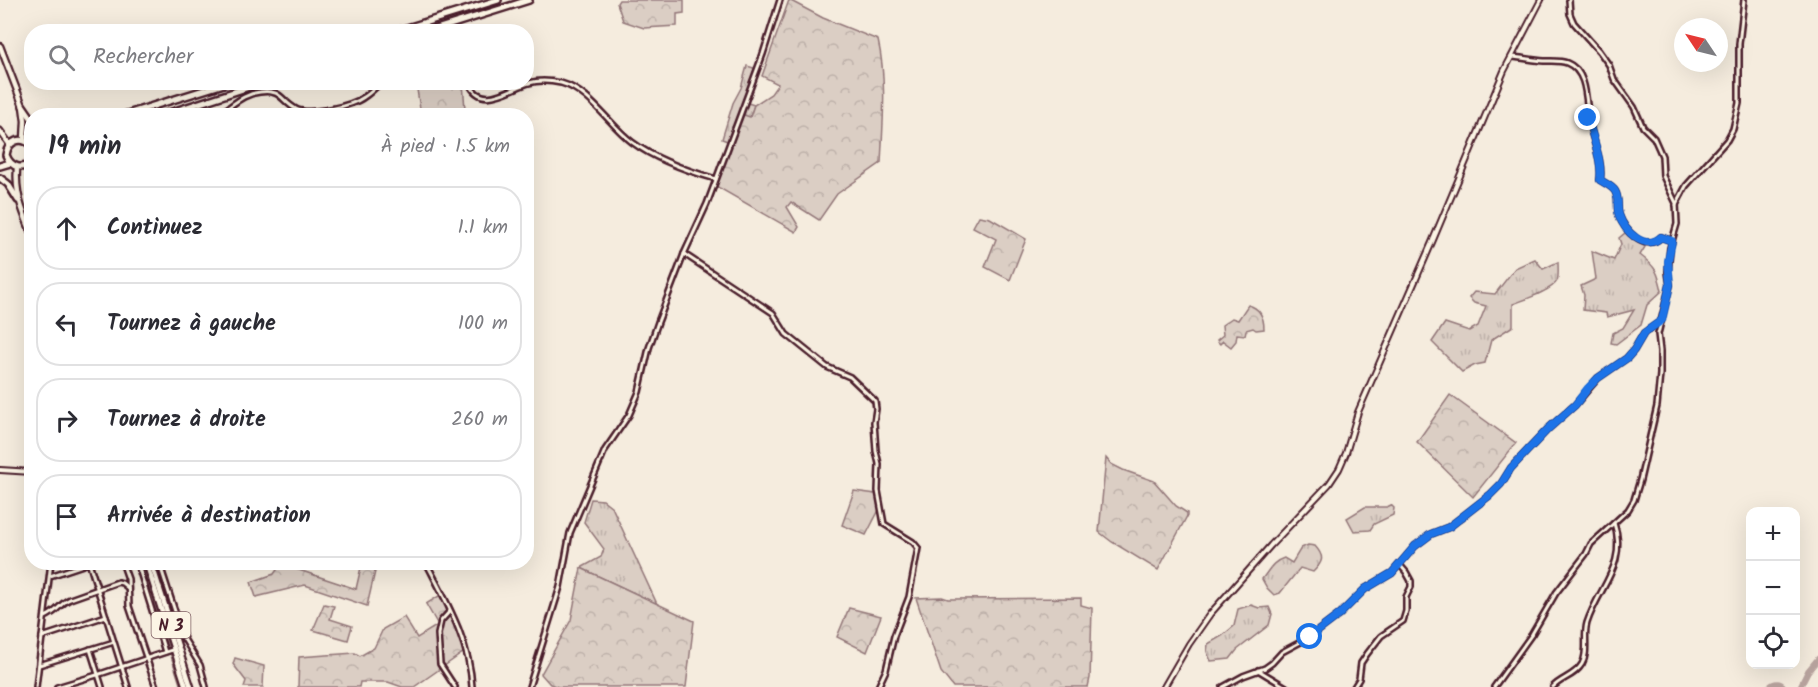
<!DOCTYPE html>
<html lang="fr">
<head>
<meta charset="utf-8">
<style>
	:root { --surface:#fff; --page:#f2f2f3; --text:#2b2b33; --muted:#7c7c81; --line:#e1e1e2 }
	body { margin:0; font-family:Kalam,sans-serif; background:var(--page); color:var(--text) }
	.controls { position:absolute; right:18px; bottom:18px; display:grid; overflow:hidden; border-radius:12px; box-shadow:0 6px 24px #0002 }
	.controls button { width:54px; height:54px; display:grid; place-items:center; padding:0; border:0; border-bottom:2px solid var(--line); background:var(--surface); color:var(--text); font:30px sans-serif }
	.compass { position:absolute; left:1674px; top:18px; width:54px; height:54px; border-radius:50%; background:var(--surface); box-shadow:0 6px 24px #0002; rotate:305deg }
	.stop { position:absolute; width:18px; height:18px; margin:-14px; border:4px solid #1a73e8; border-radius:50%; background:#fff }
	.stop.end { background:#1a73e8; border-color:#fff; box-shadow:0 2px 6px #0008 }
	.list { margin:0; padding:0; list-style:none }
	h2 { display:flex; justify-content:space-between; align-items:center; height:78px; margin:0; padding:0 24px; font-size:26px }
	h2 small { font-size:20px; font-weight:400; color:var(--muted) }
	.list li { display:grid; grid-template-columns:39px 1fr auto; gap:18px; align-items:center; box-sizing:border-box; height:84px; margin:0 12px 12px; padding:0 12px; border:2px solid var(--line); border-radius:24px }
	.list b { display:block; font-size:22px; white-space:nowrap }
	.list em { font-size:20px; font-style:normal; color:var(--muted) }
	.icon { flex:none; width:33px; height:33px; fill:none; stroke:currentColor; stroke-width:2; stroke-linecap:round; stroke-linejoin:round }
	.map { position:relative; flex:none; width:1818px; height:687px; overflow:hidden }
	.search { position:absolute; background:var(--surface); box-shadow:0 6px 24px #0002; left:24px; top:24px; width:510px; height:66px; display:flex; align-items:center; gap:15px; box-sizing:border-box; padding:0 21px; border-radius:24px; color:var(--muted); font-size:22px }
	.panel { position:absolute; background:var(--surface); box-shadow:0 6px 24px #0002; left:24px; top:108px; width:510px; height:462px; border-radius:24px }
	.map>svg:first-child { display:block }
	.grass { fill:url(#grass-tufts); stroke:#927678; stroke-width:1.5 }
	.forest { fill:url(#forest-crowns); stroke:#927678; stroke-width:1.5 }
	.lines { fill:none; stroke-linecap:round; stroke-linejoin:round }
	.stream { stroke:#8c6e70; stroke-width:1.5 }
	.river { stroke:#b8a39e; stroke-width:6 }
	.street-casing { stroke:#4a1f2b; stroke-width:8 }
	.secondary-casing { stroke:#4a1f2b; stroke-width:8 }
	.primary-casing { stroke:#4a1f2b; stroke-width:9 }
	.highway-casing { stroke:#4a1f2b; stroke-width:10 }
	.street { stroke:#fcf5e5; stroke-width:3 }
	.secondary { stroke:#fcf5e5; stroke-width:4 }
	.primary { stroke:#fcf5e5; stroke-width:4.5 }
	.highway { stroke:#fcf5e5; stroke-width:5 }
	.route { stroke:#1a73e8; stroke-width:8 }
	.labels { text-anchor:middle; stroke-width:6; stroke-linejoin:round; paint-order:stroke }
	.shield { fill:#fcf5e5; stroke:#7f5f63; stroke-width:1.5 }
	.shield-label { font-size:16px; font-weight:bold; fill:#4a1f2b }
</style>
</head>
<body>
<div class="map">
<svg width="1818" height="687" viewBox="0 0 1818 687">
	<defs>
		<pattern id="grass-tufts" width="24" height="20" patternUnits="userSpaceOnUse" patternTransform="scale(1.5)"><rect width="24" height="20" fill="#dbcec4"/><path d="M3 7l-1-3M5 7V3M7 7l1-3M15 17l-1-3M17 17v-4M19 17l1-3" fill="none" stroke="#bdb0a9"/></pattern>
		<pattern id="forest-crowns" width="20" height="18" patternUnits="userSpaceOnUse" patternTransform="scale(1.5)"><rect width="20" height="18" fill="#dbcec4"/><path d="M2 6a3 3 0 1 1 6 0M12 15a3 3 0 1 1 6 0" fill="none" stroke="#bdb0a9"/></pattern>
	</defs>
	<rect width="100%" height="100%" fill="#f5ecde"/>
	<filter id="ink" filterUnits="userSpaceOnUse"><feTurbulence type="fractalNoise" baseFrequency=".0167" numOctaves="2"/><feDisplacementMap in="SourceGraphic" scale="12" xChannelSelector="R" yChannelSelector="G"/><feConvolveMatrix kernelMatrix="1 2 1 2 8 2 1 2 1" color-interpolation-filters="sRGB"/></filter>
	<g filter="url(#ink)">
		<g class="grass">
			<polygon points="747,66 757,69 745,102 754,105 750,117 730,142 722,139 733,103 741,88"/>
			<path d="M1625 233 1645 247 1640 255C1656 267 1658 272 1662 291L1647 305 1641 325 1616 344 1611 343 1613 333 1623 328 1634 310 1607 317 1606 313 1583 310 1584 295 1581 286 1596 279 1592 251 1614 260 1621 244 1619 238Z"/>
			<path d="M1535 259 1543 269 1558 262C1558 267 1559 276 1557 281 1552 291 1523 300 1513 304V326L1491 340 1485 363 1475 365 1462 372 1432 342 1445 323 1469 331 1478 326 1486 306 1474 303 1469 298 1474 292 1495 294 1515 268Z"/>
			<polygon points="591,499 603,500 612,507 657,604 581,568 601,557 604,549 584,522"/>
			<polygon points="1391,505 1394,508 1393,515 1374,524 1370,530 1354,531 1347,518 1365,507 1387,507"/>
			<path d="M1308 545 1315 546C1325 557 1323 562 1313 572L1300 568 1280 593 1274 595 1267 588 1262 579C1270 569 1272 562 1284 558L1292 563 1301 548Z"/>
			<polygon points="1251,605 1259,608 1269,607 1272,614 1269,625 1237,650 1230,659 1211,661 1207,652 1208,644 1222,636 1234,626 1238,609"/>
		</g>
		<g class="forest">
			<polygon points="619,0 684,0 684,13 677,14 677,26 644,28 623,21 617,3"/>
			<path d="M789 0 823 18 878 40C887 80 883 122 881 163L837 194 819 220 791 202 787 207 799 227 796 232 714 185 741 114 750 117 754 105 771 94 778 84 762 76Z"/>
			<polygon points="416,83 463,83 465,109 452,115 421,115"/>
			<polygon points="979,216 990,218 1026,239 1010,280 985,267 996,239 973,227"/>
			<path d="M1248 305C1260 308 1264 318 1264 329L1256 330 1253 328 1246 330 1245 335 1237 334 1236 341 1231 347 1223 341 1220 344 1218 342 1217 340 1223 335 1222 325 1232 318 1238 320Z"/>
			<polygon points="1450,395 1516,443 1473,497 1417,442"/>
			<polygon points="1106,458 1111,464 1123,470 1154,481 1176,506 1187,513 1187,516 1158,570 1112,542 1099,532"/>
			<polygon points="854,491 876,494 880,508 866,535 842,525"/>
			<polygon points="362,563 377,563 367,606 305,585 256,597 251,582 274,574 281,564 356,589"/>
			<polygon points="581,568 694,621 686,687 558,687 550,684 541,674 571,620"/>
			<polygon points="442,594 467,650 414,687 402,687 388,682 360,682 359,687 298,687 299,657 355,653 360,656 374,648 383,629 404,617 417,638 438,625 426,604"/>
			<polygon points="942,597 948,599 1081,598 1081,605 1092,608 1090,678 1088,687 953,687 941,672 916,598"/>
			<polygon points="324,604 334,606 330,619 352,626 348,640 313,630"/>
			<polygon points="849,608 881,616 867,652 837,637"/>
			<polygon points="235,658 264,666 263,687 244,687 246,681 233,664"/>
		</g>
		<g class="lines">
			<polyline class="stream" points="141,562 181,687"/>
			<g class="river">
				<path d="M1769 687C1775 682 1780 682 1784 687"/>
				<polyline points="1800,687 1808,671 1818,659"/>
			</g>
			<defs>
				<g id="street">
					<path d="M1512 57C1523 58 1533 60 1544 61 1552 61 1560 60 1567 63 1590 72 1585 107 1590 126 1594 143 1603 163 1600 180 1605 183 1612 186 1615 191 1620 199 1616 207 1619 215 1624 231 1645 253 1661 237L1672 241"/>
					<path d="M469 82C480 111 509 89 529 83 539 80 551 81 561 83 590 91 609 125 632 142 656 160 688 171 716 179"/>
					<path d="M215 116C231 108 241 94 260 92 282 89 281 101 296 109 309 116 352 106 364 97 371 93 375 87 382 82"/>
					<polyline points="1676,205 1686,186 1727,140 1733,129 1739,103 1739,44 1744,0"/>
					<polyline points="684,254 773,313 786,334 827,367 850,377 875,401 876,409 874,422 876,451 879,464 878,491 884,524 913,542 918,548 909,597 894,636 886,670 878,687"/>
					<polyline points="89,562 128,687"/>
					<polyline points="122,562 128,579 129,606 156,687"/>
					<polyline points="137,562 165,652"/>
					<polyline points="159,562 184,639 200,665 206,687"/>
					<path d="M426 562C446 601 470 642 472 687"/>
					<polyline points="50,576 92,562"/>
					<polyline points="450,611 441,621 438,634 440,664 455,687"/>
					<path d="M45 617C58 612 59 604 70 599L118 582 122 583 128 588"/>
					<polyline points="42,637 106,616"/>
					<polyline points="90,649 102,687"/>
					<polyline points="39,665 114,642"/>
					<polyline points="1258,670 1286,687"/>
					<polyline points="36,687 51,562"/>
					<polyline points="57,687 97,675 175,649"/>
					<polyline points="529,687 560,587 570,533 605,450 629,415 639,392 649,348 658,322 684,254 707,204 763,54 780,0"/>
					<polyline points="1223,687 1243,676 1265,668 1272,663 1282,652 1310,637 1339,615 1365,589 1392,573 1415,546 1431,534 1449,527 1490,495 1501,484 1511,468 1548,429 1575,405 1598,378 1627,358 1634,350 1644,333 1661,321"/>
					<polyline points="1354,687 1359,679 1361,663 1367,654 1381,636 1403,621 1406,611 1406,597 1411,587 1411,581 1406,572 1400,565"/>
					<polyline points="1494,687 1532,634 1556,593 1586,554 1591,544 1628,510 1634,500 1640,480 1657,406 1660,374 1660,351 1658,334 1670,285 1668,272 1670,248 1677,224 1676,203 1663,176 1662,156 1654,138 1643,127 1634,107 1614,79 1609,65 1599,51 1574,23 1570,14 1569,0"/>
					<path d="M1553 687C1561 678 1575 676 1582 664 1589 652 1583 636 1587 623 1599 586 1628 565 1614 523"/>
				</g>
				<g id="secondary">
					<polyline points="0,470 32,472"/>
					<polyline points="1164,687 1189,644 1210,614 1271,545 1329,484 1339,469 1346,453 1358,412 1433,240 1504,71 1541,0"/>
				</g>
				<g id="primary">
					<polyline points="0,46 23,106 25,121 24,140"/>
					<polyline points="0,131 10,145"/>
					<path d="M17 167C15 194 22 210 32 234"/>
					<polyline points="146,562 186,687"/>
					<polyline points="151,562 191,687"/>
				</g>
				<g id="highway">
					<polyline points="394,32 498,0"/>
					<polyline points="427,32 529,0"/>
					<polyline points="23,106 32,119"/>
					<polyline points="121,116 230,82"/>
					<polyline points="160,116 264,82"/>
					<path d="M32 146C21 135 8 141 6 155 11 168 23 171 32 161"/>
					<polyline points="0,166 10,163"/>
					<polyline points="0,178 8,184 18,200"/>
				</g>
			</defs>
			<use href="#street" class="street-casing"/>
			<use href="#secondary" class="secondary-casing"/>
			<use href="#primary" class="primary-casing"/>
			<use href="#highway" class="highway-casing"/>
			<use href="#street" class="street"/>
			<use href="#secondary" class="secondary"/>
			<use href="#primary" class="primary"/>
			<use href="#highway" class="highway"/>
		</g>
	</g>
	<g class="lines" filter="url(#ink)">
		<path class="route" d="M1310 637 1339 615 1365 589 1392 573 1415 546 1431 534 1449 527 1490 495 1501 484 1511 468 1548 429 1575 405 1588 388 1598 378 1627 358 1634 350 1644 333 1662 320 1670 285 1668 261 1672 241 1661 237C1645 252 1624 231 1619 215 1616 207 1620 199 1615 191 1612 186 1605 183 1600 180 1603 161 1592 137 1588 118"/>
	</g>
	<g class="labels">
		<rect class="shield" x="151.5" y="612" width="39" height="26" rx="4.5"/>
		<g class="shield-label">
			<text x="171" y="631">N 3</text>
		</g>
	</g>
</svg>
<div class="controls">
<button>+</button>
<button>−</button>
<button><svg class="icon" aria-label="locate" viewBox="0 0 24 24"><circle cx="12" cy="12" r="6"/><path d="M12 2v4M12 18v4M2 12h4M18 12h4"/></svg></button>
</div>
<svg class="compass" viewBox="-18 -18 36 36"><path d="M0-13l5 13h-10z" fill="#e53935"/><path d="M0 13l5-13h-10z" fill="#7c7c81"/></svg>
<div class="stop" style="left:1310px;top:637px"></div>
<div class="stop end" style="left:1588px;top:118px"></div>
<div class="search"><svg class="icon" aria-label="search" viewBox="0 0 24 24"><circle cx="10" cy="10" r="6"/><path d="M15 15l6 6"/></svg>Rechercher</div>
<section class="panel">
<h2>19 min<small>À pied · 1.5 km</small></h2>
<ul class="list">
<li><svg class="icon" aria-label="ahead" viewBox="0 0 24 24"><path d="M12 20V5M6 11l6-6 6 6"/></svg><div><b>Continuez</b></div><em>1.1 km</em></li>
<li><svg class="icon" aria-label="left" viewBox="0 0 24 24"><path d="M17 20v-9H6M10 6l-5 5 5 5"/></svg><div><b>Tournez à gauche</b></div><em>100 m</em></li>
<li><svg class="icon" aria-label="right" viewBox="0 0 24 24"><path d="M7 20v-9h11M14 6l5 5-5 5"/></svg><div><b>Tournez à droite</b></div><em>260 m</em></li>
<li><svg class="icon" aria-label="arrive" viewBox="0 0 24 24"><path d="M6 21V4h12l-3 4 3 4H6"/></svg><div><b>Arrivée à destination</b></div></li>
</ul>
</section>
</div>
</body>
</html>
